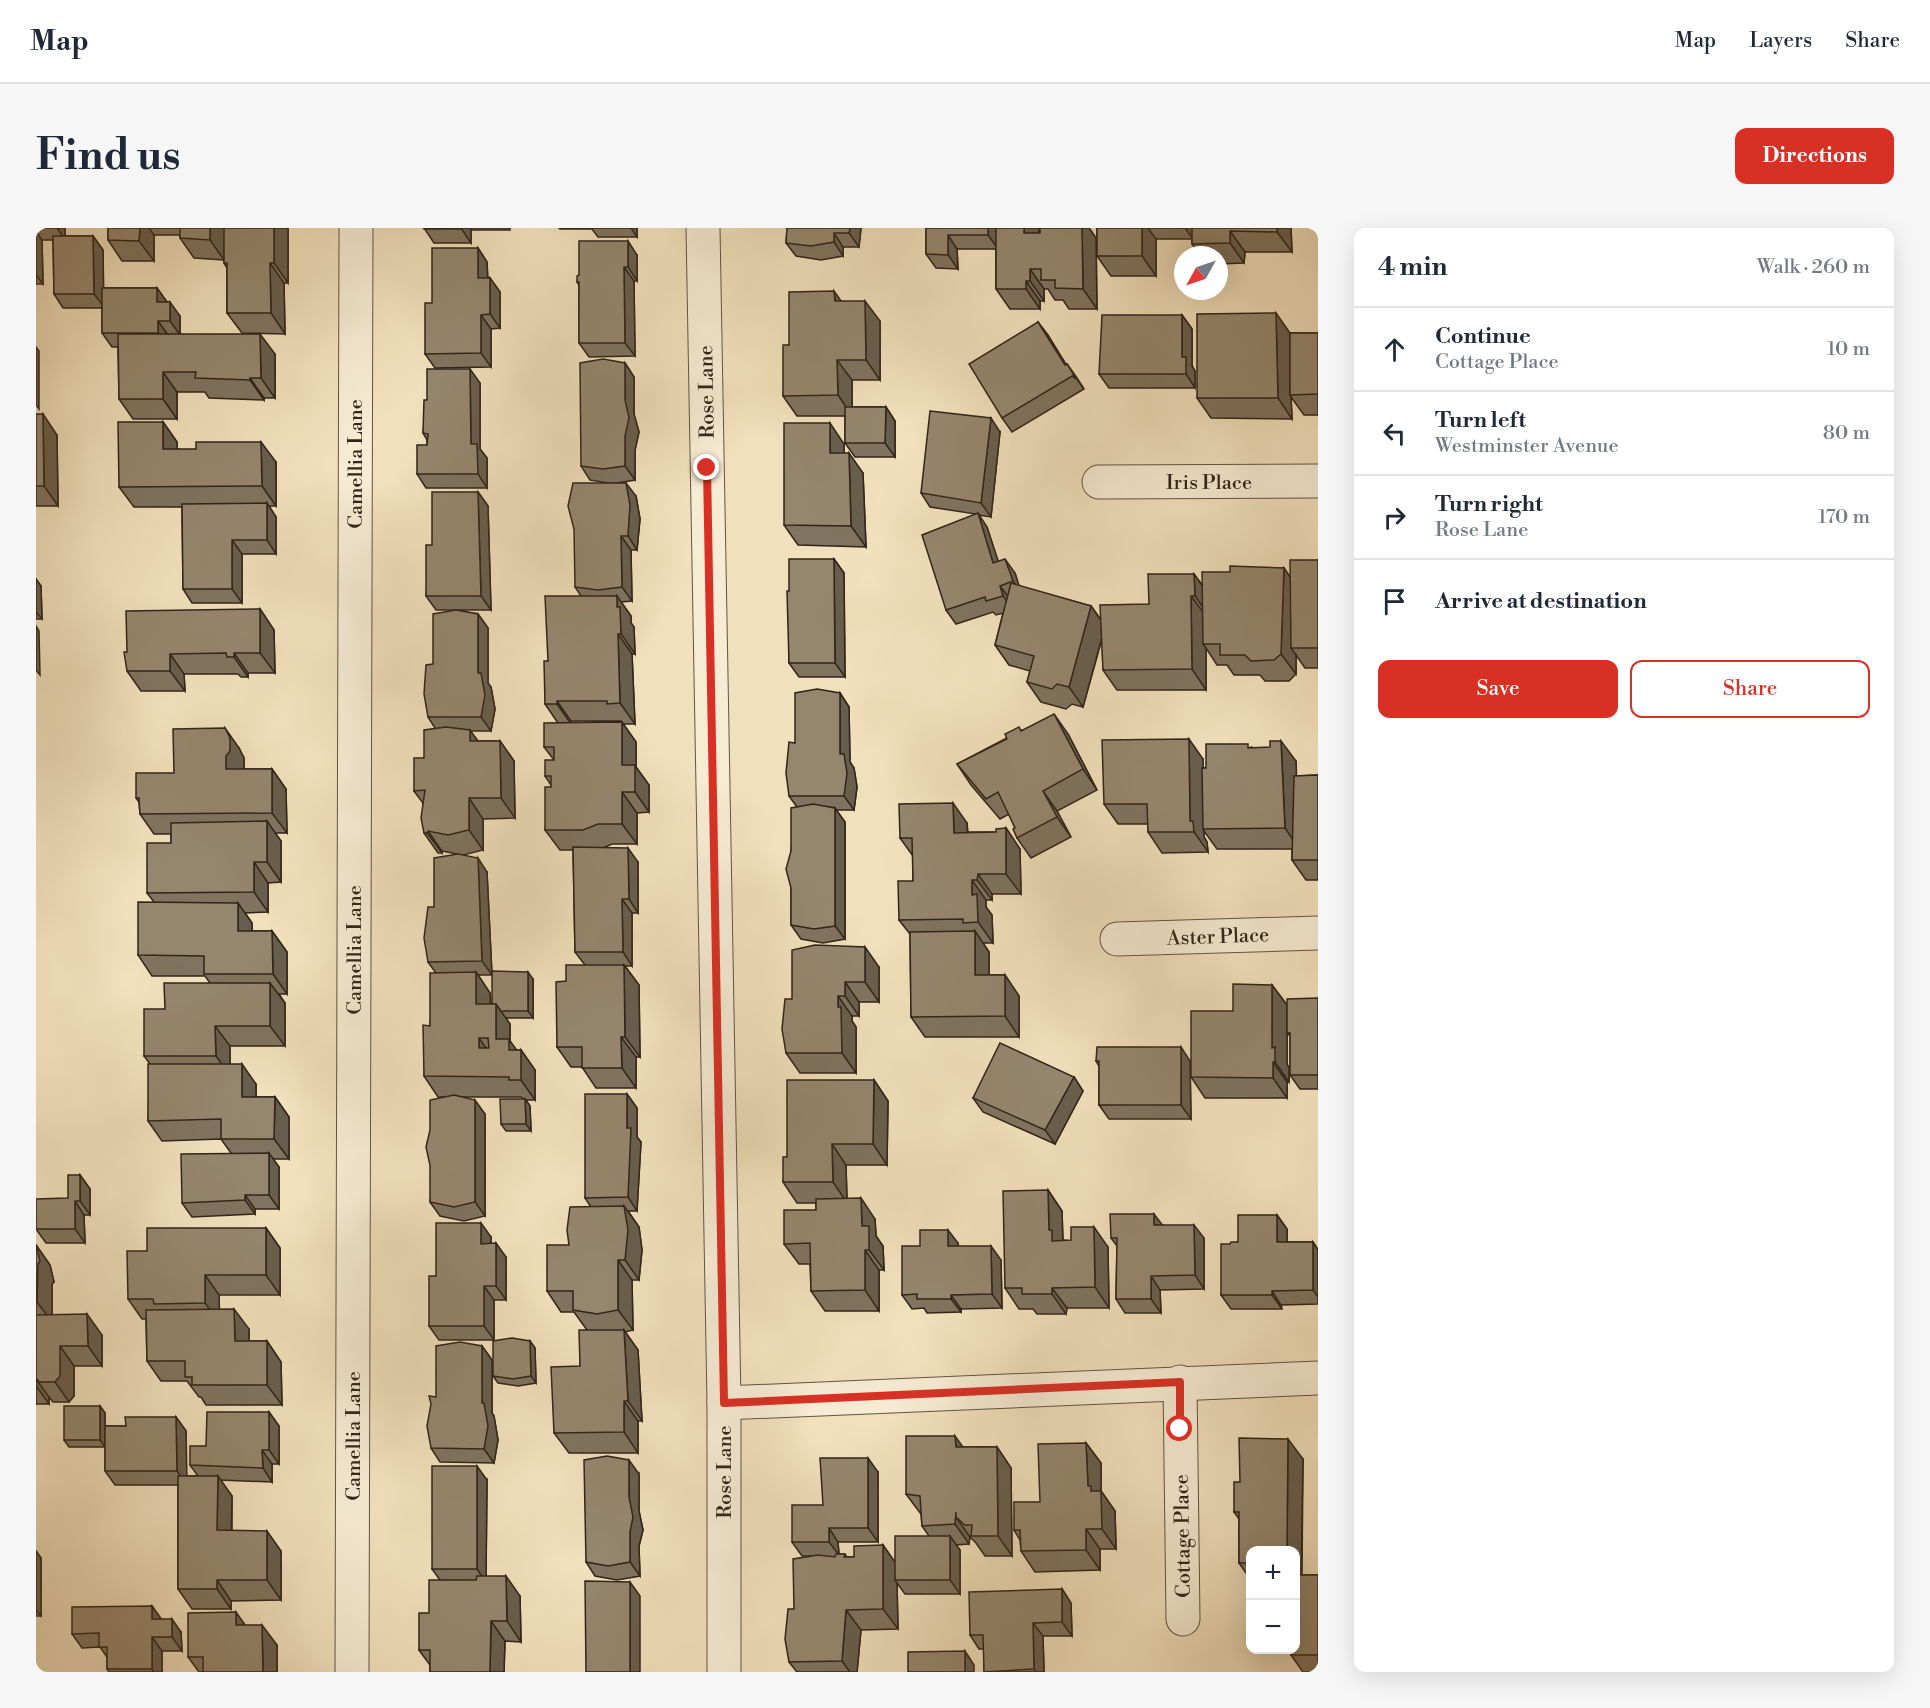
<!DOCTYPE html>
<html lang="en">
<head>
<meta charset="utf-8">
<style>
	:root { --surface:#fff; --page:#f6f6f7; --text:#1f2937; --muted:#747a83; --line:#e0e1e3; --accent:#d93025 }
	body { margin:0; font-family:"Libre Bodoni",serif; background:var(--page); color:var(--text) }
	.controls { position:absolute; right:18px; bottom:18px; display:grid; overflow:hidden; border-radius:12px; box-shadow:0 6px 24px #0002 }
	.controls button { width:54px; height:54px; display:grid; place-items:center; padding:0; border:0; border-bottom:2px solid var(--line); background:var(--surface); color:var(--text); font:30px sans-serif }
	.compass { position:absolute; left:1138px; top:18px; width:54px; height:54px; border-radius:50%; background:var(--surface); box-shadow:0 6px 24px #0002; rotate:230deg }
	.stop { position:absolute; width:18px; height:18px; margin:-14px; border:4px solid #d93025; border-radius:50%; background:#fff }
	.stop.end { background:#d93025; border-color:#fff; box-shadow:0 2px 6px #0008 }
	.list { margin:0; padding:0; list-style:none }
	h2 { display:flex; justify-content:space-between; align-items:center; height:78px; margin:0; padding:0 24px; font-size:26px }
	h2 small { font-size:20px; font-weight:400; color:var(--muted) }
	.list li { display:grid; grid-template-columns:39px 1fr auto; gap:18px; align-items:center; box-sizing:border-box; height:84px; padding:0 24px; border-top:2px solid var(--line) }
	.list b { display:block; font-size:22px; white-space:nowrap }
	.list p { margin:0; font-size:20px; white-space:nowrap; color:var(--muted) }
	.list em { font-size:20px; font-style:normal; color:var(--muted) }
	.actions { display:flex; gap:12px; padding:18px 24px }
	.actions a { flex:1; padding:14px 0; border:2px solid var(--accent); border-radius:12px; text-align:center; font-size:21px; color:var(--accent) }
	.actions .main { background:var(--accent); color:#fff }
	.icon { flex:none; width:33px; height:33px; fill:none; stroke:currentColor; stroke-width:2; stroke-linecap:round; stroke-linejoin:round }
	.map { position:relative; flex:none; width:1282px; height:1444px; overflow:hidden; border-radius:12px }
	header { display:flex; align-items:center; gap:36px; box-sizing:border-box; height:84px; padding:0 30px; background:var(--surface); border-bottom:2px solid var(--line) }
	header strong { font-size:28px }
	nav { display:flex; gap:33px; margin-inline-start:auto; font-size:21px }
	.intro { display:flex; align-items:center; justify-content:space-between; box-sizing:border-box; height:144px; padding:0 36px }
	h1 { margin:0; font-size:42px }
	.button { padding:15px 27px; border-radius:12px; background:var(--accent); color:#fff; font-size:21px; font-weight:700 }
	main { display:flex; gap:36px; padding:0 36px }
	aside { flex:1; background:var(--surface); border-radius:12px; box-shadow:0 6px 24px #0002 }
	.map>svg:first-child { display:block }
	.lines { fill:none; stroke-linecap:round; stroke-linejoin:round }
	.street-casing { stroke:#615442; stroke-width:35 }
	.street { stroke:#f6ebd3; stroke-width:33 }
	.wall { fill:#80735f; stroke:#312519; stroke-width:1.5; fill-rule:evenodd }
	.shaded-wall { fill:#685e4d; stroke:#312519; stroke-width:1.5 }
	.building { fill:#95866e; stroke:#312519; stroke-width:1.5; fill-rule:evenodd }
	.route { stroke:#d93025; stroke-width:8 }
	.labels { text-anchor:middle; stroke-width:4.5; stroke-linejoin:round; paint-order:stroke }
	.street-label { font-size:20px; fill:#312519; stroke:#f6ebd3 }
</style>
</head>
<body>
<header>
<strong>Map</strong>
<nav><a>Map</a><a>Layers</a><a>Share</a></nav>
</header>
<div class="intro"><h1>Find us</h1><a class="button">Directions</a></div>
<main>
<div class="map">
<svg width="1282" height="1444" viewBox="0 0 1282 1444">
	<rect width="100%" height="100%" fill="#f1e0bc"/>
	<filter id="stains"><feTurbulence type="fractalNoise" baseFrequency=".00333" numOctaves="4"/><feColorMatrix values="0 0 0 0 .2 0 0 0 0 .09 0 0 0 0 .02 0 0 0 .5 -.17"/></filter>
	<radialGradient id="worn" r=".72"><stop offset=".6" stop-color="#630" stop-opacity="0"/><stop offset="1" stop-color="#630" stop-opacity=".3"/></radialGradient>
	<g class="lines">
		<defs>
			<g id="street">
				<polyline points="667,0 688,1175 688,1444"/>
				<polyline points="1063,254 1282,253"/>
				<polyline points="1081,711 1282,705"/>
				<polyline points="1144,1154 1147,1391"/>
				<polyline points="688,1175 1282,1150"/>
				<polyline points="316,1444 320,0"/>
			</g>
		</defs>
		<use href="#street" class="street-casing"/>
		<use href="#street" class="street"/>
	</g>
	<g class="wall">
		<polygon points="0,0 29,0 29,8 57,8 67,22 67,60 121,60 131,74 144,88 144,106 239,126 239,170 228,170 228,172 173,170 169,164 141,164 141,191 97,191 83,171 82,119 76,119 66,105 66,80 27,80 18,66 17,12 6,12 7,56 0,56"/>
		<polygon points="72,0 252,0 252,55 248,55 249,106 206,105 191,85 191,40 188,35 188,32 158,30 144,10 144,7 118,7 118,33 86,33 72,12"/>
		<polygon points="388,0 474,0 474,2 435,2 435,15 398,15"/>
		<polygon points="523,0 601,0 601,9 562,9 556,1 524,1"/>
		<polygon points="751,0 825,0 823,19 807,19 807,28 785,32 760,28 750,15"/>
		<polygon points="890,0 1003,0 1003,5 1004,5 1004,0 1053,0 1060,10 1061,81 1033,81 1027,72 1019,72 1012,61 1008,61 1008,73 1004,73 1004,81 974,81 960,61 960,21 921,21 922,41 900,40 890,26"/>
		<polygon points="1061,0 1255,0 1256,24 1209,24 1208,35 1183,36 1183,27 1164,27 1156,16 1156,11 1120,11 1120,48 1075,48 1061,28"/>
		<polygon points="442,20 451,34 452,50 454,50 464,64 464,100 455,101 455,139 399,140 389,126"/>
		<polygon points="601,27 601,53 598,53 599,128 553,129 543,115 543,57 541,54 543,47"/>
		<polygon points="805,73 844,93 844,152 816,152 816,179 850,179 859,193 859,229 819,229 809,215 809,188 761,188 747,168 753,117"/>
		<polygon points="1146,87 1156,101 1156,138 1159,143 1159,160 1073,160 1063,146"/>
		<polygon points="1002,94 1030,137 1031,136 1048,161 976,204 966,190"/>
		<polygon points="1254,105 1282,105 1282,187 1268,187 1255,169 1256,191 1175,190 1161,170"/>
		<path d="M589 135 598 149V186L603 204 599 222V252L581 255 600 268 604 291 601 322H595L596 373 585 374 595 388V395L598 399 599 426H596L599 496H587L600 514V539L613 557V584L601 585V616H576L567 620 602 634V685H596V738H589L603 757 604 829H600V860H560L546 839H535L521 819 530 753 549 737 539 724 537 622H524L509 602 515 557 509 548 518 532 508 519 522 495 509 476 512 433 545 368 539 359 573 255 554 252 545 238ZM535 493H584V494L535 495Z"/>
		<polygon points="444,155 444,221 451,230 451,260 390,260 381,246 391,217 391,212 387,205 391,172"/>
		<polygon points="0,186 21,207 22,278 0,278"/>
		<polygon points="127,194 141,214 141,221 240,234 240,278 233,278 240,289 240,326 206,326 206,375 156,375 147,361 146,279 98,279 83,259"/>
		<polygon points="964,204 955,289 942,287 951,299 962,333 979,345 983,358 1055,378 1065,392 1113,376 1158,346 1167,358 1194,344 1248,340 1254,349 1282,332 1282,440 1269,440 1260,427 1260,446 1253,453 1229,453 1224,447 1198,447 1191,437 1181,437 1170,420 1170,462 1081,462 1067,442 1066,411 1047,479 1036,476 1030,481 1005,474 991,454 994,443 973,437 959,417 967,385 960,387 957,384 920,396 910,382 940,286 894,279 885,265"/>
		<polygon points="808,216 808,225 827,245 830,319 762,317 748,297"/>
		<polygon points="442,264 452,278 455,382 420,382 442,386 452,400 452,455 455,459 459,481 455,503 434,503 442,513 464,513 478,533 479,590 447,591 447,622 427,627 451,644 456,747 442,747 454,765 455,776 497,751 497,790 470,790 474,796 474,813 480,822 485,822 499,842 499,872 490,872 494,878 495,903 470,903 465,896 487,871 485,869 423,869 449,886 449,988 428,993 404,988 394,974 411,869 402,869 388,848 400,745 392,734 398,679 421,626 406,623 406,625 402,625 388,605 387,575 378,563 388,530 399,500 392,489 397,436 419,382 400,382 390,368 396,317"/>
		<polygon points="798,331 808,345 809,449 763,449 753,435 753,363"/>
		<polygon points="0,351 5,358 6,391 0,391"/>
		<polygon points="224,381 238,402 239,445 212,445 212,449 205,449 202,446 148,446 149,463 105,463 91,443"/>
		<polygon points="804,465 813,479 814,534 818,540 821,559 818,582 800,582 809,594 809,711 787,715 765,711 755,697 755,623 761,579 753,568 759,515"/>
		<polygon points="986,502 1032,506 1061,562 1021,583 1035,609 995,630 981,610 979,600 973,586 964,591 935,557 921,536"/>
		<polygon points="1215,519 1260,533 1260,548 1282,547 1282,652 1270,652 1256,632 1256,621 1181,621 1168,603 1168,609 1171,614 1172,624 1126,625 1112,604 1112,596 1082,596 1068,576 1167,531 1167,540 1170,540"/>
		<polygon points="203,520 208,530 208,541 236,541 250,561 251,605 239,605 245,613 245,654 232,655 232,684 209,685 216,695 216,703 236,703 251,724 251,766 243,766 249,775 249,818 194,818 194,836 220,856 220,869 239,869 253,889 253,931 237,931 243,939 243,981 219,981 219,986 156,989 146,975 195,925 185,911 126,913 112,893 114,836 108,828 129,781 174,755 169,748 116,748 102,727 118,674 111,665 135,615 135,606 118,606 104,586 103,574 100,570 138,545"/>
		<polygon points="931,595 932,604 960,604 970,600 984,621 985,666 956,666 956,672 950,672 950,679 956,687 957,715 947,715 953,724 953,747 969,747 983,768 983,809 889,809 875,789 874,706 863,692 877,653 877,628 864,610"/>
		<polygon points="843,739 843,774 823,774 823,788 816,788 816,793 820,799 820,845 764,845 750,825 756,771"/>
		<polygon points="1236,757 1251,777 1251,836 1253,840 1253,854 1251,854 1251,870 1169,870 1155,849 1197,783"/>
		<polygon points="1282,770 1282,861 1264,861 1254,847 1254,808 1251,805"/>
		<polygon points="1060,833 1154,833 1155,891 1073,891 1063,877 1063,838"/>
		<polygon points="1038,849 1047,863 1019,916 947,884 937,870"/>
		<polygon points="838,852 852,873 851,937 810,937 811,971 839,991 840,1008 847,1018 848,1042 843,1042 843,1083 789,1083 775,1063 774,1036 763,1036 748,1016 780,982 780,975 761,975 747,954 751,929"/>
		<polygon points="591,866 601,880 601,909 605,914 601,983 592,983 603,999 606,1022 603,1052 596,1052 597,1102 589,1104 602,1122 606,1193 602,1193 602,1225 533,1225 518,1205 544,1138 551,1102 538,1084 525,1084 511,1063 533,1017 555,979 549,970"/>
		<polygon points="44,947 54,961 54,987 48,987 49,1015 10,1015 0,1001 32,970"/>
		<polygon points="1012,962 1026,983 1027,1012 1072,1019 1073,1080 1031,1080 1030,1086 1001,1086 997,1081 983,1081 969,1060"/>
		<polygon points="1241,987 1251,1001 1251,1014 1277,1014 1282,1022 1282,1076 1245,1077 1246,1081 1195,1081 1185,1067 1194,1016 1202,1014"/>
		<polygon points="1126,997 1168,1010 1168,1061 1124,1062 1125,1085 1089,1085 1080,1071 1081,1018 1075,1010"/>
		<polygon points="230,1000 244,1020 244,1067 183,1067 183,1081 213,1101 213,1113 231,1113 245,1134 246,1177 170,1177 165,1169 163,1169 151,1153 125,1153 111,1133 110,1091 106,1091 92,1071 111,1023"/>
		<polygon points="455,1009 455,1015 470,1029 470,1072 458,1072 458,1112 403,1112 393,1098 400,1048"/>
		<polygon points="922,1015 922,1018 965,1032 966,1080 925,1081 925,1084 891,1085 888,1080 876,1081 866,1067 884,1018"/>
		<polygon points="0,1017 14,1037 18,1054 16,1056 16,1087 66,1107 66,1138 38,1138 38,1168 33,1174 17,1174 13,1169 13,1176 0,1176"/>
		<polygon points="494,1113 499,1120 500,1155 482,1158 462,1155 457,1148"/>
		<polygon points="446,1118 456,1132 456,1185 458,1188 462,1212 458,1235 404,1234 395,1220 400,1169"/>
		<polygon points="64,1178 69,1185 69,1198 90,1198 140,1189 150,1203 150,1248 162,1248 154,1237 170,1218 233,1184 243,1198 243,1236 236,1236 236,1254 184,1252 196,1268 196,1303 245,1323 245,1372 195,1373 195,1381 156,1381 142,1361 142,1257 79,1257 69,1243 69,1219 33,1219 28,1212"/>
		<polygon points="1050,1215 1065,1235 1065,1263 1079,1283 1080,1321 1064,1321 1064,1342 999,1344 985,1323 984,1312 978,1302 1004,1274"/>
		<polygon points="927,1219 961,1219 975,1240 976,1328 949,1328 940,1315 934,1309 933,1316 920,1317 924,1322 924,1366 869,1366 861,1355 862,1401 825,1402 821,1444 761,1444 753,1434 758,1381 777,1328 766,1328 756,1314 787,1277 842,1244 842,1314 802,1314 803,1326 809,1326 811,1329 818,1329 847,1317 859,1335 893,1308 886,1298 885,1286 870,1266"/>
		<polygon points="1267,1231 1266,1347 1282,1347 1282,1444 1267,1444 1255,1427 1260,1422 1260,1323 1215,1323 1215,1352 1203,1335 1203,1291 1198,1284 1204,1254"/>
		<polygon points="603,1246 603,1283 607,1302 603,1318 604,1348 581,1352 559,1348 550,1334"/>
		<polygon points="451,1252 450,1348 484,1368 485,1414 469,1413 468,1444 394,1444 394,1437 383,1422 404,1352 396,1341"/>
		<polygon points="0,1323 5,1330 5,1388 0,1388"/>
		<polygon points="1026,1361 1035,1375 1036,1408 1007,1408 1008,1444 948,1444 948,1421 943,1421 934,1407"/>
		<polygon points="116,1378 125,1391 145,1404 146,1423 126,1423 126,1444 73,1444 71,1441 71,1429 64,1419 46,1420 36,1406"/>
		<polygon points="209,1397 241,1417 241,1444 163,1444 152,1429"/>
	</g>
	<g class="shaded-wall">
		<polygon points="21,0 29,0 29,12"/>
		<polygon points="104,0 113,0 118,7 118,33 103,13"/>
		<polygon points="174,0 189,0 188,32 174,12"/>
		<polygon points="238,0 252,0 252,55 238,35"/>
		<polygon points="425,0 434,0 435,2 435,15"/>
		<polygon points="595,0 601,0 601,9"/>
		<polygon points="814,0 825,0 823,19 813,5"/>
		<polygon points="952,0 962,0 962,21 952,7"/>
		<polygon points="988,0 1003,0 1002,25 988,5"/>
		<polygon points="1046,0 1053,0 1060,10 1061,81 1047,61"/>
		<polygon points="1106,0 1112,0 1120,11 1120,48 1106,28"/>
		<polygon points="1149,0 1157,0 1157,11"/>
		<polygon points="1241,0 1255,0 1256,24 1241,4"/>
		<polygon points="0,3 6,12 7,56 0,47"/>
		<polygon points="1194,3 1209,24 1208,35 1194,15"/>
		<polygon points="798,5 807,19 807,28 798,14"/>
		<polygon points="912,7 921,21 922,41 912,27"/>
		<polygon points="57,8 67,22 68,79 58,66"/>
		<polygon points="592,13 601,27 601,53 592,39"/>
		<polygon points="442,20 451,34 452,64 442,50"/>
		<polygon points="234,35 248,55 249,106 235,85"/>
		<polygon points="588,39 598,53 599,128 589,115"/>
		<polygon points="994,41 1008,61 1008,73 994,53"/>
		<polygon points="454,50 464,64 464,100 454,86"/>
		<polygon points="990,53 1004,73 1004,81 990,61"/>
		<polygon points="121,60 131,74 131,88 121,74"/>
		<polygon points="798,63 813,84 799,73"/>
		<polygon points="829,73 844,93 844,152 830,132"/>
		<polygon points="134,74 144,88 144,107 134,93"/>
		<polygon points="1240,85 1254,105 1254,167 1255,169 1256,191 1242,170"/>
		<polygon points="445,87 455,101 455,139 445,125"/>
		<polygon points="1146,87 1156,101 1156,138 1159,143 1159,160 1150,146 1146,129"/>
		<polygon points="122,93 132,107 132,118 122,105"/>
		<polygon points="1002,94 1012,107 1039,151 1029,137"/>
		<polygon points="224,106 239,126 239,170 225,150"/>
		<polygon points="0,119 3,123 3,181 0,177"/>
		<polygon points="801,132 816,152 816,188 802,167"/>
		<polygon points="589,135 598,149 598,186 603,204 599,222 599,252 589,238"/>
		<polygon points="1031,136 1041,150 1048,161 1038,147"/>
		<polygon points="434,141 444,155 444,221 451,230 451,260 442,246 435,216"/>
		<polygon points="127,144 141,164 141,191 127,171"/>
		<polygon points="214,150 228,170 228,172 214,152"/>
		<polygon points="850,179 859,193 859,229 849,215"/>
		<polygon points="7,186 21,207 22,278 8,258"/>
		<polygon points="955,190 964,204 955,289 945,275"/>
		<polygon points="127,194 141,214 141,241 127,221"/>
		<polygon points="794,195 808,216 808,246 794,225"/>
		<polygon points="225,214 240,234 240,278 226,258"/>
		<polygon points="813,225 827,245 830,319 815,298"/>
		<polygon points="590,255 600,268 604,291 601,322 592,308"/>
		<polygon points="442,264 452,278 455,382 445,368"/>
		<polygon points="231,275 240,289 240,326 231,312"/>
		<polygon points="942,285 951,299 967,348 957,335"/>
		<polygon points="585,308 595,322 596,373 586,359"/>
		<polygon points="196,312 206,326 206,375 196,361"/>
		<polygon points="798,331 808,345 809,449 799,435"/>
		<polygon points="969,331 979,345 986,367 977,353"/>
		<polygon points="1248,340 1262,361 1255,420 1260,427 1260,446 1245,426"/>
		<polygon points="1158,346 1172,366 1173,388 1159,368"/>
		<polygon points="0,351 5,358 6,391 0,384"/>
		<polygon points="964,358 974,371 977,382 967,368"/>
		<polygon points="581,368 595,388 595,395 598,399 599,426 585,406 581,379"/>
		<polygon points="1155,368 1170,388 1167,416 1170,420 1170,462 1156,441"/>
		<polygon points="1055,378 1069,398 1047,479 1033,459"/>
		<polygon points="224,381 238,402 239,445 224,425"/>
		<polygon points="442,386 452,400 452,455 455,459 459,481 455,503 445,489 442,445"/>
		<polygon points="0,398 3,403 4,447 0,442"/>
		<polygon points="582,406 596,426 599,496 584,475"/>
		<polygon points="198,425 212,445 212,449 198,429"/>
		<polygon points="134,426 148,446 149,463 134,443"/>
		<polygon points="804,465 813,479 814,534 818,540 821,559 818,582 808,568 804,526"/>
		<polygon points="521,473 535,493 535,496 521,476"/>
		<polygon points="1018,486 1032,506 1061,562 1047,541"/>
		<polygon points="586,494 600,514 600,539 613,557 613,584 599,564 586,537"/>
		<polygon points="189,500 203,520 208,530 208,543 190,541"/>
		<polygon points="434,502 448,522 434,513"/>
		<polygon points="1153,511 1167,531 1168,601 1167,601 1168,603 1168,609 1171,614 1172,624 1158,604 1154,593"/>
		<polygon points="464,513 478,533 479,590 465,570"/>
		<polygon points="1245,513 1260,533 1263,621 1249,600"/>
		<polygon points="236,541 250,561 251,605 236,585"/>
		<polygon points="1007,563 1021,583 1035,609 1021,589"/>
		<polygon points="586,564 601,585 601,616 586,596"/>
		<polygon points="433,570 447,591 447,622 433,602"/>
		<polygon points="917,575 931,595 932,625 918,605"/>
		<polygon points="799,580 809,594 809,711 799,698"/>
		<polygon points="231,593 245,613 245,654 231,634"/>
		<polygon points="970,600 984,621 985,666 970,646"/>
		<polygon points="392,603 406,623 406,625 391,605"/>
		<polygon points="592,620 602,634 602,685 593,671"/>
		<polygon points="442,630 451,644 456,747 446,733"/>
		<polygon points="218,634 232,655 232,684 218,664"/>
		<polygon points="942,646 956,666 956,672 941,652"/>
		<polygon points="936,652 950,672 950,679 956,687 957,715 942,694 936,667"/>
		<polygon points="586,671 596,685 596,738 587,724"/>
		<polygon points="202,675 216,695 216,724 202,703"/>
		<polygon points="236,703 251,724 251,766 237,746"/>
		<polygon points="939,703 953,724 953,768 939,747"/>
		<polygon points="829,719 843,739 843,774 829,754"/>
		<polygon points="588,737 603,757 604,829 589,809"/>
		<polygon points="440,744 454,765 455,796 440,776"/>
		<polygon points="492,744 497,751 497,790 492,783"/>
		<polygon points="969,747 983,768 983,809 969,788"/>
		<polygon points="809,754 823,774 823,788 809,768"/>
		<polygon points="234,755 249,775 249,818 234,798"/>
		<polygon points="1236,757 1251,777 1251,836 1253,840 1253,854 1239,834 1236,820"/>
		<polygon points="802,768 816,788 816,793 820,799 820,845 806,825 802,779"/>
		<polygon points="460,776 474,796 474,813 485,828 485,822 499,842 499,872 485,852 460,811"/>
		<polygon points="179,798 194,818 194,848 180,828"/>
		<polygon points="585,809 600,829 600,860 586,840"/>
		<polygon points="443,810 457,830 443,820"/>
		<polygon points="1145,819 1154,833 1155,891 1145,877"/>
		<polygon points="1237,834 1251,854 1251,870 1237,850"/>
		<polygon points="206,836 220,856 220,889 206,869"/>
		<polygon points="1038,849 1047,863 1019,916 1009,902"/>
		<polygon points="838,852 852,873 851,937 837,916"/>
		<polygon points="591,866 601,880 601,909 605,914 601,983 592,969"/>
		<polygon points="239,869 253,889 253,931 238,911"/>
		<polygon points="489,871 494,878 495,903 490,896"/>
		<polygon points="439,872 449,886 449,988 439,974"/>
		<polygon points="796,916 810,937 811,975 797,954"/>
		<polygon points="233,925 243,939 243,981 233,967"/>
		<polygon points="44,947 54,961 54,987 44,973"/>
		<polygon points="1012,962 1026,983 1027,1018 1016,1013 1013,1002"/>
		<polygon points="209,967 219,981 219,986 209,972"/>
		<polygon points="825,970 839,991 840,1008 847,1018 848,1042 833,1022 826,998"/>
		<polygon points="39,973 48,987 49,1015 39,1001"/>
		<polygon points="588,978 603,999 606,1022 603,1052 589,1032"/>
		<polygon points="1118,986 1128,999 1118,997"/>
		<polygon points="1241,987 1251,1001 1251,1028 1241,1014"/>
		<polygon points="445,995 455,1009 454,1030 445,1016"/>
		<polygon points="1158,997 1168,1010 1168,1061 1159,1047"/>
		<polygon points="1058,999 1072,1019 1073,1080 1059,1059"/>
		<polygon points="230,1000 244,1020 244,1067 230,1047"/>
		<polygon points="912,1002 922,1015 922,1032 912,1018"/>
		<polygon points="1277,1014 1282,1022 1282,1069 1277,1062"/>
		<polygon points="460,1015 470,1029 470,1072 460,1058"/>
		<polygon points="0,1017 14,1037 18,1054 16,1056 16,1094 1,1074"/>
		<polygon points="955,1018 965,1032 966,1080 956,1066"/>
		<polygon points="829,1022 843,1042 843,1083 829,1062"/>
		<polygon points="582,1032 596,1052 597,1102 582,1082"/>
		<polygon points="169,1047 183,1067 184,1096 169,1075"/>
		<polygon points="1115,1048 1124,1062 1125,1085 1115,1071"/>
		<polygon points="448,1058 458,1072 458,1112 448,1098"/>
		<polygon points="1016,1060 1031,1080 1030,1086 1016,1066"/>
		<polygon points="1236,1063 1245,1077 1246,1081 1236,1067"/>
		<polygon points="915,1067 925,1081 925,1084 915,1071"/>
		<polygon points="198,1081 213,1101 213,1134 199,1113"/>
		<polygon points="51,1086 66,1107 66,1138 52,1118"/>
		<polygon points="588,1102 602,1122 606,1193 592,1173"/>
		<polygon points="231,1113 245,1134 246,1177 231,1157"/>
		<polygon points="494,1113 499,1120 500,1155 495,1148"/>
		<polygon points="24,1118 38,1138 38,1168 33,1174 19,1154"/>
		<polygon points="446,1118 456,1132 456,1185 458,1188 462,1212 458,1235 448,1221 446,1175"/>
		<polygon points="0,1151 13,1169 13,1176 0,1158"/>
		<polygon points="588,1173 602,1193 602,1225 588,1204"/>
		<polygon points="64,1178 69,1185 69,1219 64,1212"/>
		<polygon points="233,1184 243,1198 243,1236 233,1222"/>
		<polygon points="140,1189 150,1203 151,1257 141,1243"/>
		<polygon points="919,1208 934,1229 920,1219"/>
		<polygon points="1252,1211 1267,1231 1265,1356 1260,1348 1260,1323 1251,1323"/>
		<polygon points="1050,1215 1065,1235 1065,1263 1079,1283 1080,1321 1066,1301 1052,1258"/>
		<polygon points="961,1219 975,1240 976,1328 962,1308"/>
		<polygon points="226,1222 236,1236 236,1254 227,1240"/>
		<polygon points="832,1230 842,1244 842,1314 832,1300"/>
		<polygon points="593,1232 603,1246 603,1283 607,1302 603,1318 604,1348 594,1334"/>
		<polygon points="441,1238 451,1252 450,1355 441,1341"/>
		<polygon points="182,1248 196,1268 195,1323 181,1302"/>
		<polygon points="920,1289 934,1309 933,1316 919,1296"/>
		<polygon points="793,1300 802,1314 803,1327 793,1314"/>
		<polygon points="1050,1301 1064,1321 1064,1342 1050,1322"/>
		<polygon points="231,1303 245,1323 245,1372 231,1352"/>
		<polygon points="914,1308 924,1322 924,1366 914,1352"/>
		<polygon points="847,1317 861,1337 859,1352 861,1355 862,1401 847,1381"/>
		<polygon points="0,1323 5,1330 5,1388 0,1382"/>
		<polygon points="470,1348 484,1368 485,1414 471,1393"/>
		<polygon points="181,1352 195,1373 195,1381 181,1361"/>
		<polygon points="594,1354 604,1368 604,1444 594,1444"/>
		<polygon points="1026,1361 1035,1375 1036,1408 1026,1394"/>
		<polygon points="116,1378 126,1392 116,1391"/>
		<polygon points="810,1382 825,1402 821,1444 814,1444 806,1433"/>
		<polygon points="200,1384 214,1404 200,1397"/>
		<polygon points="136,1391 145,1404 146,1423 136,1409"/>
		<polygon points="455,1393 469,1413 468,1444 454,1444"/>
		<polygon points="997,1395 1007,1408 1008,1444 1000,1444 998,1441"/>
		<polygon points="226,1397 241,1417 241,1444 227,1444"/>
		<polygon points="116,1409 126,1423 126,1444 118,1444 116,1441"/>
		<polygon points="929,1423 938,1437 938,1444 929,1444"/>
	</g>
	<g class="building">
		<polygon points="72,0 104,0 103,13 72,12"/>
		<polygon points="144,0 174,0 174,12 144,10"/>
		<polygon points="188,0 238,0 238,35 234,35 235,85 191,85 191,35 188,35"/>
		<rect x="388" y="0" width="37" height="1"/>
		<polygon points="751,0 814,0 813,5 798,5 798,14 775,18 750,15"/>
		<polygon points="890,0 952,0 952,7 912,7 912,27 890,26"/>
		<polygon points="960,0 988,0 988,5 1004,5 1004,0 1046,0 1047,61 1019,60 1019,52 1005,52 1005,41 994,41 994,53 990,53 990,61 960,61"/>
		<rect x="1061" y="0" width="45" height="28"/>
		<polygon points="1156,0 1241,0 1241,4 1194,3 1194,15 1156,16"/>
		<polygon points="17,8 57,8 58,66 18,66"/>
		<polygon points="543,13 592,13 592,39 588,39 589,115 543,115 543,54 541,54 541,48 543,47"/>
		<polygon points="396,20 442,20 442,50 454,50 454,86 445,87 445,125 389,126 389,75 396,75"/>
		<polygon points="66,60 121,60 121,74 134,74 134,93 122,93 122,105 66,105"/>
		<polygon points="798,63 799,73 829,73 830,132 801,132 802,167 747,168 747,117 753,117 753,64"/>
		<polygon points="1240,85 1242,170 1161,170 1161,86"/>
		<polygon points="1066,87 1146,87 1146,129 1150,129 1150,146 1063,146"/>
		<polygon points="1002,94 1029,137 1031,136 1038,147 966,190 933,136"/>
		<polygon points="1254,105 1282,105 1282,166 1254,167"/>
		<polygon points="82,106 224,106 225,150 214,150 214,152 159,150 160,144 127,144 127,171 83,171"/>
		<polygon points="567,131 589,135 589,172 593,190 589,208 589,238 567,241 545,238 544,135"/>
		<polygon points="391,141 434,141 435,216 441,216 442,246 381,246 381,217 391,217 392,206 387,205 388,172 391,172"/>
		<polygon points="809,179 850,179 849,215 809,215"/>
		<polygon points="894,183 955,190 945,275 885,265"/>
		<polygon points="0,186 7,186 8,258 0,258"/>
		<polygon points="82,194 127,194 127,221 160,221 160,214 225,214 226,258 83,259"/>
		<polygon points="748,195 794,195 794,225 813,225 815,298 748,297"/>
		<polygon points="537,255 590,255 594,277 592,308 585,308 586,359 562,362 539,359 538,301 532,278"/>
		<polygon points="396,264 442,264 445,368 390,368 390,317 396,317"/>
		<polygon points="231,275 231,312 196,312 196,361 147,361 146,276"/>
		<polygon points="942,285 957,335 969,331 977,353 964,358 967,368 950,373 949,369 910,382 886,307"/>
		<polygon points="753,331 798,331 799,435 753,435 751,363 753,363"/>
		<polygon points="1254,332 1282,332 1282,420 1255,420"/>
		<polygon points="1194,338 1248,340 1245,426 1238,432 1215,433 1209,427 1184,427 1184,416 1167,416 1166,344 1194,344"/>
		<polygon points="1112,346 1158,346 1159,368 1155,368 1156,441 1067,442 1064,377 1113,376"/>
		<polygon points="975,355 1055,378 1033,459 1021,456 1016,461 991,454 998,428 959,417"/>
		<polygon points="509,368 581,368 581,379 584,379 585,406 582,406 584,475 571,476 571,473 521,473 521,476 509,476 508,433 512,433"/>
		<polygon points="224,381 224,425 198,425 198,429 191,429 190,425 134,426 134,443 91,443 88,424 91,424 90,383"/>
		<polygon points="420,382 442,386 442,445 445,445 449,467 445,489 392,489 388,466 390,437 397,436 397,386"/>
		<polygon points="781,461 804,465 804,526 808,526 811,545 808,568 753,568 750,545 753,514 759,515 759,465"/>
		<polygon points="1018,486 1047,541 1007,563 1021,589 981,610 977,601 979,600 962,564 950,571 921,536 971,511 969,506 983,499 985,503"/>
		<polygon points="586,494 586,537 599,537 599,564 586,564 586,596 562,596 547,602 509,602 509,559 515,559 515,548 509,548 509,532 518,532 518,519 508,519 508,495"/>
		<polygon points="410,499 434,502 434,513 464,513 465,570 433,570 433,602 412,607 392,603 391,605 388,605 385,590 389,562 378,563 378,530 388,530 388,502"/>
		<polygon points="189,500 194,510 194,523 190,528 190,541 236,541 236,585 104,586 103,570 100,570 100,545 138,545 137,501"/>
		<polygon points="1153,511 1154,593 1157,593 1158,604 1112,604 1111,576 1068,576 1066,512"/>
		<polygon points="1234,513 1245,513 1249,600 1167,601 1166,540 1170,540 1170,516 1212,516 1212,520 1234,519"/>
		<polygon points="1282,547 1282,632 1256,632 1258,548"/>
		<polygon points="917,575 918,605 960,604 960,601 970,600 970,646 942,646 941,652 936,652 936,667 941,666 942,694 927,695 927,691 863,692 862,653 877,653 876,610 864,610 863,576"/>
		<polygon points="777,576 799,580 799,698 778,701 755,697 755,660 750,641 755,623 755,580"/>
		<polygon points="231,593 231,634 218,634 218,664 111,665 111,615 135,615 135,595"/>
		<polygon points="537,619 592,620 593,671 586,671 587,724 539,724"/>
		<polygon points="422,626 442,630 446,733 392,734 388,710 392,679 398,679 398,630"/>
		<polygon points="102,674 202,675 202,703 236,703 237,746 168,746 168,728 102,727"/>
		<polygon points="939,703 939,747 969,747 969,788 875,789 874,704"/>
		<polygon points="779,717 829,719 829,754 809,754 809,768 802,768 802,779 805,779 806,825 750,825 746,801 749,771 756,771 756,722"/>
		<polygon points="530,737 588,737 589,809 585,809 586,840 546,840 546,819 521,819 520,754 530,753"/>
		<polygon points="456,743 492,744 492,783 465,783 460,776 456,776"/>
		<path d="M440 744V776H460V811H473V822H485V852H473V849L388 848 387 797 394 798V745ZM443 810H452L453 820H443Z"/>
		<polygon points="128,755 234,755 234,798 179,798 180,828 108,828 108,781 129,781"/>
		<polygon points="1197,756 1236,757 1236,820 1239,819 1239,834 1237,834 1237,850 1155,849 1155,783 1197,783"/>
		<polygon points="1282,770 1282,847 1254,847 1254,805 1251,805 1251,771"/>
		<polygon points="964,815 1038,849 1009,902 937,870"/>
		<polygon points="1061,819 1145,819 1145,877 1063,877 1063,833 1060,833"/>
		<polygon points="112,836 206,836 206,869 239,869 238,911 185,911 185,891 112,893"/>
		<polygon points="751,852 838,852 837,916 796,916 797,954 747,954 747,929 751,929"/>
		<polygon points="549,866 591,866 591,900 595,900 592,969 549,970"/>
		<polygon points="418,867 439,872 439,974 418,979 394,974 394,937 390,919 394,902 394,872"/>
		<polygon points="464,871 489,871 490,896 465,896"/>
		<polygon points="233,925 233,967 209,967 209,972 146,975 145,926"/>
		<polygon points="32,947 44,947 44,973 39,973 39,1001 0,1001 0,971 32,970"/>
		<polygon points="1012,962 1013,1002 1016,1002 1016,1013 1035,1012 1035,999 1058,999 1059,1059 1016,1060 1016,1066 986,1066 986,1060 969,1060 967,963"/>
		<polygon points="825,970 826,998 833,998 833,1022 829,1022 829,1062 775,1063 774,1015 748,1016 748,982 780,982 780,971"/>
		<polygon points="588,978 592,1002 589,1032 582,1032 582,1082 561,1086 537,1082 537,1063 511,1063 511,1017 533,1017 531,1002 534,979"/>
		<polygon points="1074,986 1118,986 1118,997 1158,997 1159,1047 1115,1048 1115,1071 1080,1071 1081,1010 1075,1010"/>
		<polygon points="1202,987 1241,987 1241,1014 1277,1014 1277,1062 1236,1063 1236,1067 1185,1067 1185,1016 1194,1016 1195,1014 1202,1014"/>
		<polygon points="400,995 445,995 445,1016 460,1015 460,1058 448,1058 448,1098 393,1098 393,1048 400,1048"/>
		<polygon points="111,1000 230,1000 230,1047 169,1047 169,1075 118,1076 117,1071 92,1071 91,1023 111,1023"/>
		<polygon points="884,1002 912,1002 912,1018 955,1018 956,1066 915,1067 915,1071 881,1071 881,1066 866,1067 866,1018 884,1018"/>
		<polygon points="0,1017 4,1033 2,1036 1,1074 0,1074"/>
		<polygon points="198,1081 199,1113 231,1113 231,1157 156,1157 156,1149 149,1149 149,1133 111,1133 110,1082"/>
		<polygon points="51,1086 52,1118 24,1118 24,1148 19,1154 3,1154 0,1150 0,1087"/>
		<polygon points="543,1102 588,1102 592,1173 588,1173 588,1204 518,1205 515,1139 544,1138"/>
		<polygon points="476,1110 494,1113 495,1148 477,1151 457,1148 457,1113"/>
		<polygon points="424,1114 446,1118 446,1175 448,1175 452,1198 448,1221 395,1220 391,1198 395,1176 393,1168 400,1169 400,1118"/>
		<rect x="28" y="1178" width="36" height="34"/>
		<polygon points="171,1184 233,1184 233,1222 226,1222 227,1240 154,1237 154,1218 170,1218"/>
		<polygon points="89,1189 140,1189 141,1243 69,1243 69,1198 90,1198"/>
		<polygon points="870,1208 919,1208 920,1219 961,1219 962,1308 935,1308 936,1297 929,1297 920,1289 920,1284 919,1296 886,1298 884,1268 870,1266"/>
		<polygon points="1203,1210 1252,1211 1251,1323 1215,1323 1215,1335 1203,1335 1203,1284 1198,1284 1198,1254 1204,1254"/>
		<polygon points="1050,1215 1052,1258 1055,1258 1055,1263 1065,1263 1066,1301 1050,1301 1050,1322 985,1323 984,1302 978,1302 978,1274 1004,1274 1002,1216"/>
		<polygon points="571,1228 593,1232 593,1269 597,1289 594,1304 594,1334 572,1338 550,1334 548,1232"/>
		<polygon points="784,1230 832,1230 832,1300 793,1300 793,1314 756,1314 756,1277 787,1277"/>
		<rect x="396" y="1238" width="45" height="103"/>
		<polygon points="142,1248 182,1248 181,1302 231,1303 231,1352 181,1352 181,1361 142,1361"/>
		<rect x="859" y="1308" width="55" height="44"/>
		<polygon points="847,1317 847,1381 810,1382 806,1433 753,1434 749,1411 752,1381 758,1381 757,1331 782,1327 799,1329 800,1326 809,1326 808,1329 818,1329 818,1318"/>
		<polygon points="1260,1347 1282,1347 1282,1427 1255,1427 1255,1422 1260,1422"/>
		<polygon points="441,1348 470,1348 471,1393 455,1393 454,1444 394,1444 394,1422 383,1422 383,1385 393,1385 393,1352 440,1352"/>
		<polygon points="549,1353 594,1354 594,1444 550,1444"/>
		<polygon points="1026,1361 1026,1394 997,1395 998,1441 948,1444 947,1407 934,1407 933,1364"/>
		<polygon points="116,1378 116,1391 136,1391 136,1409 116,1409 116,1441 71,1441 71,1419 63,1419 63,1405 36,1406 36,1379"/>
		<polygon points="200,1384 200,1397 226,1397 227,1444 167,1444 167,1429 152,1429 152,1385"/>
		<polygon points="929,1423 929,1444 872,1444 872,1424"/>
	</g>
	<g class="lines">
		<polyline class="route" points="671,240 688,1175 1144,1154 1144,1201"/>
	</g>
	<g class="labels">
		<g class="street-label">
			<text transform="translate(670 164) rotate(-91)" y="7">Rose Lane</text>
			<text transform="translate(319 236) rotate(-90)" y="7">Camellia Lane</text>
			<text x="1173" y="261">Iris Place</text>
			<text transform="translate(1182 708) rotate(-2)" y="7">Aster Place</text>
			<text transform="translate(318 722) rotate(-90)" y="7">Camellia Lane</text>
			<text transform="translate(317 1208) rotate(-90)" y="7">Camellia Lane</text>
			<text transform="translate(688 1244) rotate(-90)" y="7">Rose Lane</text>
			<text transform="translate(1146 1308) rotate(-91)" y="7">Cottage Place</text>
		</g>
	</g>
	<rect width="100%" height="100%" filter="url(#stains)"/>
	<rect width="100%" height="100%" fill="url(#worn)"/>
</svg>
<div class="controls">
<button>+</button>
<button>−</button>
</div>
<svg class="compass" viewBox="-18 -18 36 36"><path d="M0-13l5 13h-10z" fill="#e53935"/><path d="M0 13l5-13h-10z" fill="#747a83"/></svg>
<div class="stop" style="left:1144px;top:1201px"></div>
<div class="stop end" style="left:671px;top:240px"></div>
</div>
<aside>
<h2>4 min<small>Walk · 260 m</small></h2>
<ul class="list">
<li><svg class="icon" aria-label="ahead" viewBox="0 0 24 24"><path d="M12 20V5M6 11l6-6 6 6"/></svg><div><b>Continue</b><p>Cottage Place</p></div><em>10 m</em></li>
<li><svg class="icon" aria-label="left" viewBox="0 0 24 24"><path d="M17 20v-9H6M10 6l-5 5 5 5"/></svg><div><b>Turn left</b><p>Westminster Avenue</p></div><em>80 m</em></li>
<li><svg class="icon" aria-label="right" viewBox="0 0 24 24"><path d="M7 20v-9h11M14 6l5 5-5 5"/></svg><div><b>Turn right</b><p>Rose Lane</p></div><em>170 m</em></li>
<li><svg class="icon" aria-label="arrive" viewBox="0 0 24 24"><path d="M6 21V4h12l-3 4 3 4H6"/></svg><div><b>Arrive at destination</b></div></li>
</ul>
<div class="actions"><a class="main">Save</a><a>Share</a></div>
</aside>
</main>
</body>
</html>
